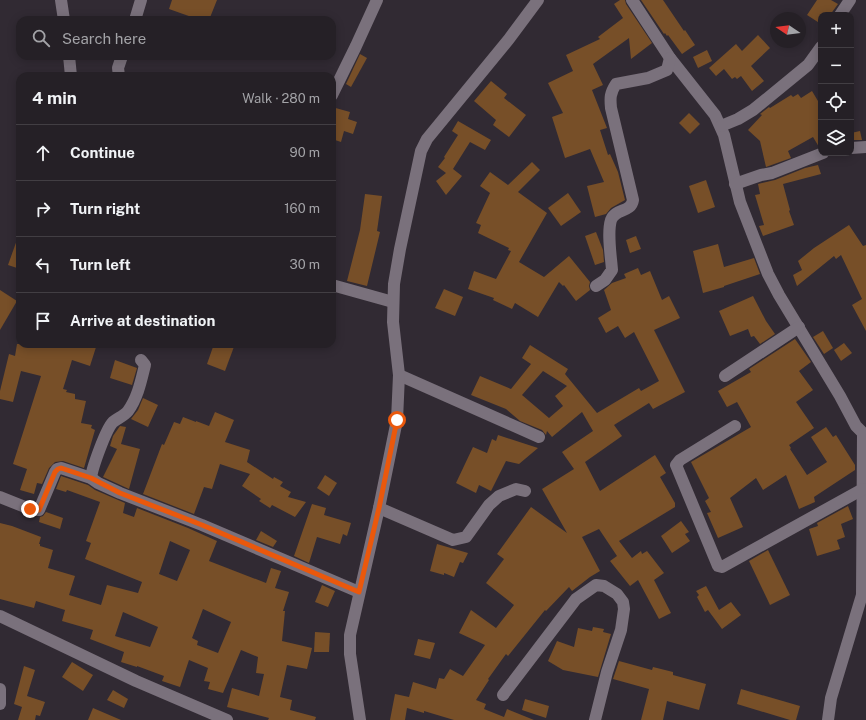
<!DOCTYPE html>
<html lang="en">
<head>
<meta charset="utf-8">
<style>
	:root { --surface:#252026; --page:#2d282e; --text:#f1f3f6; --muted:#a3a3a7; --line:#423e43 }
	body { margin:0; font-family:"Public Sans",sans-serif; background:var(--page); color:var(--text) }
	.controls { position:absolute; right:12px; top:12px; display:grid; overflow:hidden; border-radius:8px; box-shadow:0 2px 10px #0003 }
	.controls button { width:36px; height:36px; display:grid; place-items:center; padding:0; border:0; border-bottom:1px solid var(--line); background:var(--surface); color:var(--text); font:20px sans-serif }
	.compass { position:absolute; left:770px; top:12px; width:36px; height:36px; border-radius:50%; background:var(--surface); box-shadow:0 2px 10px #0003; rotate:283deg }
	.stop { position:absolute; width:12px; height:12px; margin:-9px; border:3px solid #ea580c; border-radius:50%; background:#fff }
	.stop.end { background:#ea580c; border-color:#fff; box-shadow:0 1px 4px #0008 }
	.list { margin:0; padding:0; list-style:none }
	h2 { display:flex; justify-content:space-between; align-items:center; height:52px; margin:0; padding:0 16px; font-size:17px }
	h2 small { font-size:13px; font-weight:400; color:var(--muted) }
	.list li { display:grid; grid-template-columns:26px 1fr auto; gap:12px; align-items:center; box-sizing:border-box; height:56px; padding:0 16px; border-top:1px solid var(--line) }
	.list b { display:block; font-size:15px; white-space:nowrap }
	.list em { font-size:13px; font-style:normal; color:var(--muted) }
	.icon { flex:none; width:22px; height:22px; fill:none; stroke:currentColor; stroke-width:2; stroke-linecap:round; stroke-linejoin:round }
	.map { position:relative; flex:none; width:866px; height:720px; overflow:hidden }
	.search { position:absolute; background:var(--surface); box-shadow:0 2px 10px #0003; left:16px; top:16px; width:320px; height:44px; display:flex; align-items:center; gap:10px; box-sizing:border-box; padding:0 14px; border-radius:12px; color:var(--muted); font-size:15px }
	.panel { position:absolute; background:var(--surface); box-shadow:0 2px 10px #0003; left:16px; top:72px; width:320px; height:276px; border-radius:12px }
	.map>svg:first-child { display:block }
	.building { fill:#774f28; fill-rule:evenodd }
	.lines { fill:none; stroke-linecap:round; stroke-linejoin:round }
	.street { stroke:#7a717c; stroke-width:12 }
	.secondary { stroke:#7a717c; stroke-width:12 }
	.route { stroke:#ea580c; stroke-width:5 }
</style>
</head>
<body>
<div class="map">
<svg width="866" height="720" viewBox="0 0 866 720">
	<rect width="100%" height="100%" fill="#312a33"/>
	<g class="building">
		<polygon points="172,0 217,0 209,20 200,20 169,9"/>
		<polygon points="620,0 625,0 626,4 652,43 631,59 629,38 593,64 603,85 592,90 607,128 600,130 608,155 610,154 618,172 625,200 611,208 606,214 595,217 587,186 604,182 590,149 565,158 552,117 563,113 548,83 573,71 566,55 600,39 598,37 623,18 614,4"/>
		<polygon points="641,0 663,0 684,31 685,30 695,45 682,54 668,35 667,36 665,33 664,34"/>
		<polygon points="817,0 831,0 838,4 830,15 821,15 821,24 807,15"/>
		<polygon points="758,35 770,48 751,66 764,81 752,91 741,76 737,79 735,77 732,79 724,69 716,76 709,68 736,44 742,51"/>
		<polygon points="707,50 712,61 698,68 693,57"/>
		<polygon points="360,54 367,58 351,87 346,84"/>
		<polygon points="491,81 507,94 504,98 526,115 509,137 493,125 496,120 474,101"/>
		<polygon points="812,91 821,106 821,146 819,147 813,137 788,151 791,158 766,167 760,141 748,130 762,115 760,114 769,107 770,108 791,95 793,97 798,94 801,98"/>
		<polygon points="332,107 350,112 348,119 357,122 353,134 344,131 341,142 332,139"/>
		<polygon points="689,113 700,124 690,134 679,123"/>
		<polygon points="458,121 491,140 485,150 470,142 453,169 462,176 446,195 436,181 446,173 438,167 445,158 444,157 458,135 452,131"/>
		<polygon points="860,131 862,140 851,140 851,133"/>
		<polygon points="532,162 540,170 518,192 547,213 519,262 544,277 569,256 590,282 589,286 590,290 576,301 564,285 563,286 559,282 538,317 515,303 512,309 493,300 494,298 468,289 474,271 496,279 511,251 508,250 509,248 478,233 481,225 476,223 490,193 480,186 490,172 508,185"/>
		<polygon points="818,165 821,174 783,184 790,210 789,211 794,225 763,236 759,226 764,225 755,195 760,194 758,184 775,180 805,168"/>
		<polygon points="706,180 715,207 698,213 689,186"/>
		<polygon points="568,193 581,212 561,226 548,208"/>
		<polygon points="365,194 382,196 377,231 380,232 367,286 347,281 360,230"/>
		<polygon points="849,225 863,246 866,245 866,331 852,305 862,299 841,255 836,259 834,256 797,286 793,275 802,270 798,261 814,248"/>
		<polygon points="596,232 603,250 604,262 595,265 585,236"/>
		<polygon points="636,236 641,249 630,253 626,240"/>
		<polygon points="18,237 20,237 20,269 8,265"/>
		<polygon points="718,244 724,267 754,258 760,274 724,286 724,287 703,293 693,251"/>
		<path d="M638 268 641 275 650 271 662 300 669 296 680 318 654 330 685 392 653 409 649 403 614 425 622 436 585 462 600 491 655 455 666 473 660 477 675 503V507L619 541 632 558 641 551 642 554 647 551 664 573 654 580 671 613 659 619 638 580 630 586 610 561 617 556 599 529 582 537 600 571 590 577 572 591 569 587 546 611 545 610 508 656 506 654 488 679 489 680 476 700 486 704 484 709 504 717 507 709 534 720H454L424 711V713L407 708 405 720H390L395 694 409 697 413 682 436 689 439 678 444 679 450 669 463 676 485 645 459 633 471 610 496 628 514 605 486 583 504 559 497 554 531 507 567 533 542 489 574 469 562 452 593 431 582 412 552 437 547 431 546 435 542 430 520 421 506 409 471 395 480 376 511 389 531 364 522 358 530 345 568 369 565 374 597 413 639 388 641 391 659 381 634 332 625 338 618 326 606 333 598 318 611 310 604 290 612 283 626 278 624 274ZM543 371 567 386 555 396 563 406 549 418 522 395Z"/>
		<polygon points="444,289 463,297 455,316 435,308"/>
		<polygon points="0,290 17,301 0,330"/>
		<polygon points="753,296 766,321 775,334 760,344 754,336 751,337 748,329 730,336 719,311"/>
		<polygon points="823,331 833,348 824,354 813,337"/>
		<polygon points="795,339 811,362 799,371 813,390 796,402 814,428 789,445 791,448 790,449 807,475 827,462 811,437 826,427 833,437 836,435 855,465 855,470 814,497 815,502 799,509 786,475 763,490 756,478 730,498 743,527 718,538 707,513 711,512 705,501 709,498 691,462 751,427 737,402 727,407 718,391 751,372 749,369"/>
		<polygon points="844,343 852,353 841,361 834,350"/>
		<polygon points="17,344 97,344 90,366 72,360 63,389 67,390 66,392 75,394 75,399 86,401 81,423 92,425 91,428 95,430 84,468 63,461 55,462 49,468 42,484 37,483 34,494 20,490 27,469 13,464 41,376 21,371 13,402 0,399 0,391 9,354 15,356"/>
		<polygon points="214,344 235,344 225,371 207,364"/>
		<polygon points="115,360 137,368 132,385 110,378"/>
		<polygon points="143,398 158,405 148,427 131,419 138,410"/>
		<polygon points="215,412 234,420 225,442 250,450 247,462 273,479 274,477 283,482 280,486 291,492 288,497 306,502 295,517 272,505 270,508 259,501 261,499 242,486 250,474 220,464 212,489 204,487 194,514 143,494 162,444 164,445 174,422 180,424 183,417 196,422 196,421 209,426"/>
		<polygon points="120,426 126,427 121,444 140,449 129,489 103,477 117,449 110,446 113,436"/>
		<polygon points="498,435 538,448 519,464 506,461 491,491 479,485 476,493 456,483 473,447 487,453 492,439 496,441"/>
		<polygon points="325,475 337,483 329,496 317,488"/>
		<path d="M61 476 88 485 95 490 125 503 123 513 134 517 137 508 188 528 217 541 209 561 266 583 271 568 281 571 275 588 289 592 283 611H285L282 641 312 648 307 669 287 665 280 697 292 700 290 710 316 717 315 720H268L269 718 227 707 232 688 259 696 264 674 256 673 258 657 241 650 223 693 208 689 210 682 204 681 208 668 189 660 180 687 162 681 164 676 137 666V667L121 662 124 652 90 639 93 630 62 621 65 610 36 601 34 608 0 599V523L12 526 41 537 39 544H40V546L53 550 48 568 75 576 69 595 101 605 107 585 138 593 142 582 85 559 91 543 86 541 100 502 67 490 66 492 56 489ZM170 541 190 550 177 581 159 574ZM203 609 231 622 218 653 197 645 198 641 192 638ZM123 612 158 627 150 647 115 636Z"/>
		<polygon points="312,504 326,508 324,515 351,523 347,536 343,534 340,544 317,537 309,563 294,556"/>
		<polygon points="848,506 853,519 841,524 845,537 837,540 840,549 817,556 809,529 818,526 817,523"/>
		<polygon points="46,512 63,518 60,529 39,522 40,517 43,516"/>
		<polygon points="681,521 689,532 685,534 690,541 672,553 661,536"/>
		<polygon points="261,531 277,541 273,547 256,540"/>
		<polygon points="437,544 468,553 463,563 460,562 454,577 444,573 444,575 430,571"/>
		<polygon points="768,550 790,595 770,605 749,561"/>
		<polygon points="322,585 335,591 328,607 315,602"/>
		<polygon points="706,586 719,610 731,602 741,615 722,629 708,610 705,612 697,597 699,595 696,591"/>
		<polygon points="593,627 604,629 603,632 611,634 598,677 563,670 548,661 557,641 574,647 578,628 592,631"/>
		<polygon points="315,632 330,633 329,652 314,652"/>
		<polygon points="418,639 435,643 430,659 414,655"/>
		<polygon points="619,661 652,670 653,667 673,672 673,675 706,684 699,710 667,701 663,720 641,720 649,689 613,679"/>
		<polygon points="72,662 93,675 83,691 62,677"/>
		<polygon points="24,666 35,670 27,696 45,702 40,716 36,715 35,720 18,720 22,707 14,704"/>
		<polygon points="741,689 800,706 796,720 790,720 737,704"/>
		<polygon points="113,690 128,699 124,708 107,700"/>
		<polygon points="525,699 549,706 546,718 522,710"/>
		<polygon points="93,708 121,720 88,720"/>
	</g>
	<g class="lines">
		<g class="street">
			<polyline points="61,0 64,20"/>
			<polyline points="632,0 670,58 715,115 724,135 740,202 768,274 779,295 840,396 856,426 863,433 862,595 831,698 828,720"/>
			<polyline points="840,15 850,0"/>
			<polyline points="135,20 141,0"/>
			<polyline points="69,56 71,76"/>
			<polyline points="119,76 118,68 122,56"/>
			<polyline points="332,95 356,46 377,0"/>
			<polyline points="721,126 738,119 753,110 808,65 821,47"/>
			<polyline points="851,148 866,147"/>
			<polyline points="735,184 761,175 772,173 823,153"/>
			<polyline points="332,285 393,302"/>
			<path d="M596 286 605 280 612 270C611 256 607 233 611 220 615 208 631 213 633 200L611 108C610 98 610 93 616 84L648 78 667 70 670 58"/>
			<polyline points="399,375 539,437"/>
			<polyline points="725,376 799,327"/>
			<polyline points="735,426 680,460 676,465 718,566 722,567 863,489"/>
			<path d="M91 478C92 468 106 429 113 422 118 418 124 416 128 411 138 397 141 381 145 365L141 360"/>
			<polyline points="0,497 30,509 39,510 55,472 57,469 61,468 91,478 98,483 120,493 202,525 359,592"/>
			<polyline points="379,508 453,540 466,537 489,505 499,496 516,489 525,491"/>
			<polyline points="0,616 136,681 227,720"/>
			<polyline points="0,689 0,704"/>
			<polyline points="503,695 576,599 596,585 604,586 617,594 623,602 624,609 621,630 607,672 595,720"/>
		</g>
		<polyline class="secondary" points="360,720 350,654 350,635 379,508 397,420 399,375 393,322 394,284 400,249 421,151 427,139 509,39 538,0"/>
	</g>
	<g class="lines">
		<polyline class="route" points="30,509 39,510 55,472 58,469 61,468 91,478 120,493 202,525 359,592 379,508 397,420"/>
	</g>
</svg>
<div class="controls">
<button>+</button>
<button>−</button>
<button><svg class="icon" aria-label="locate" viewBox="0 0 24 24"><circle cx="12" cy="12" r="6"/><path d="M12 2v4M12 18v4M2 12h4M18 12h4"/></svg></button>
<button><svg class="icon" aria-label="layers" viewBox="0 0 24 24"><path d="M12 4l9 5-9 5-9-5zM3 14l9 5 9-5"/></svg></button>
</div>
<svg class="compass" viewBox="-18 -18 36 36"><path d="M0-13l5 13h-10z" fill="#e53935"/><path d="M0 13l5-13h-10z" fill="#a3a3a7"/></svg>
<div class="stop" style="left:397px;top:420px"></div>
<div class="stop end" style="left:30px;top:509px"></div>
<div class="search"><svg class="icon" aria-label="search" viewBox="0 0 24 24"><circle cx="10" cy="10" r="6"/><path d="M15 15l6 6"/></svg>Search here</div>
<section class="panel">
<h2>4 min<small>Walk · 280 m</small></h2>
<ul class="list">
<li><svg class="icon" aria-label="ahead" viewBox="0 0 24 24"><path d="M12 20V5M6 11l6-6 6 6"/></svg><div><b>Continue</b></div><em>90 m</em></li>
<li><svg class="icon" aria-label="right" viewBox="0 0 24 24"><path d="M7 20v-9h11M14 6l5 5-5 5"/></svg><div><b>Turn right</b></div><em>160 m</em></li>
<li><svg class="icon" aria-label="left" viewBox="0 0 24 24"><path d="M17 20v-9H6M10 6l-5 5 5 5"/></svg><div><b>Turn left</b></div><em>30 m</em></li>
<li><svg class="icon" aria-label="arrive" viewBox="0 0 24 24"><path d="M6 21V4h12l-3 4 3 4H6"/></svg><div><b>Arrive at destination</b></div></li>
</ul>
</section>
</div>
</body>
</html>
